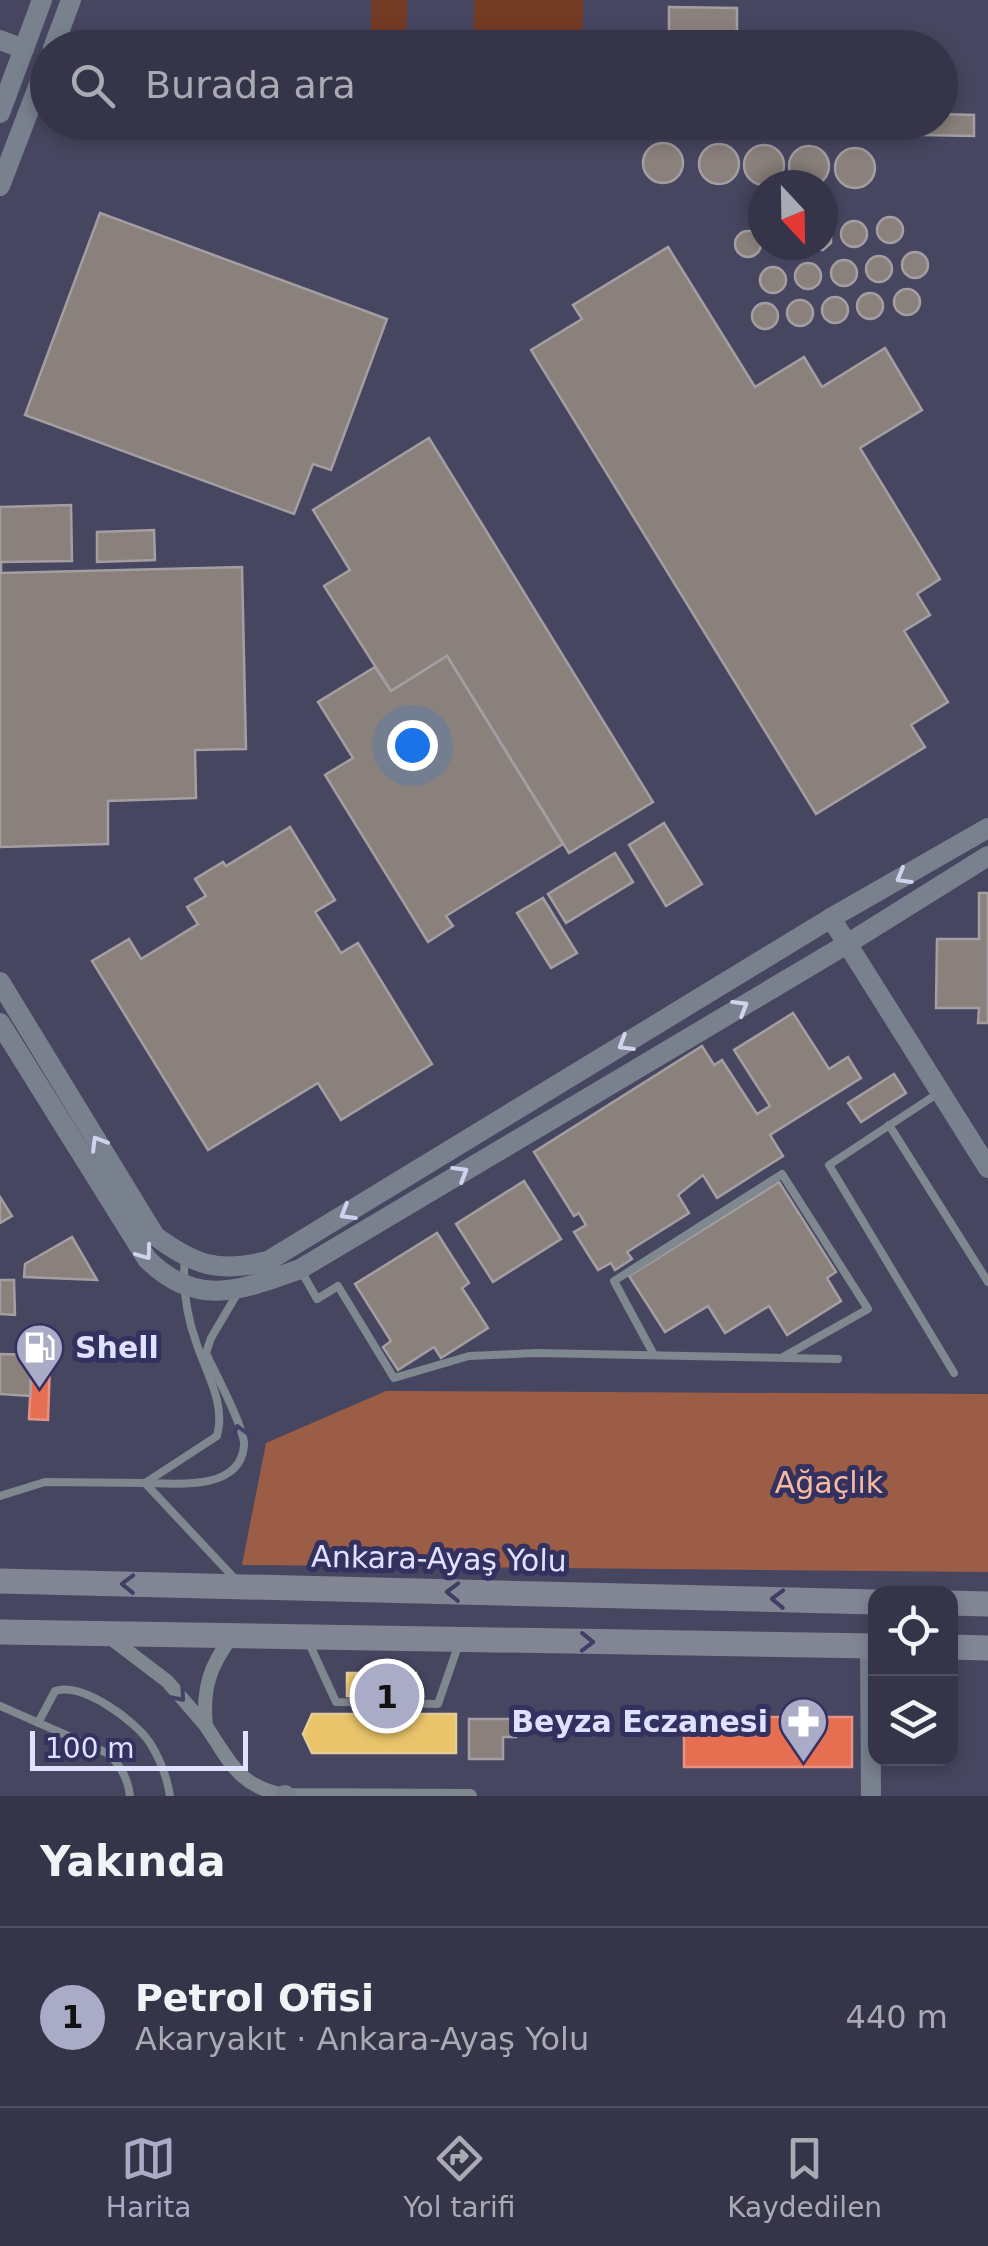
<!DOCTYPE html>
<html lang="tr">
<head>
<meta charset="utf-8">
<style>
	:root { --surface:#353448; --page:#403f52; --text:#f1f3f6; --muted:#aaaab4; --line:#4f4f60; --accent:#aaabc7 }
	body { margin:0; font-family:"DejaVu Sans",sans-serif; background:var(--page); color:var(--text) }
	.controls { position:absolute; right:30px; bottom:30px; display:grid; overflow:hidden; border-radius:20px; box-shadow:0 5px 15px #0003 }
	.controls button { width:90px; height:90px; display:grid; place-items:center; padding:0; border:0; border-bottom:2px solid var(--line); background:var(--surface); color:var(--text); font:50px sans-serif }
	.compass { position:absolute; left:748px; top:170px; width:90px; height:90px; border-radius:50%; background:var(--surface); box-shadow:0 5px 15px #0003; rotate:158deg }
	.scale { position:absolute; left:30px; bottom:25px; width:218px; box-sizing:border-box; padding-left:10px; border:5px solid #e0e1ff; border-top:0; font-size:28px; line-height:35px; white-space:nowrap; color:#e0e1ff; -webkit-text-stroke:8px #33315f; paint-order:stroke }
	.you { position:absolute; left:412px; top:745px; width:35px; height:35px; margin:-25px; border:8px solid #fff; border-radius:50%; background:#1a73e8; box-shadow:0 0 0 15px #1a73e833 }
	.badge { display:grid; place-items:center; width:65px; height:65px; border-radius:50%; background:var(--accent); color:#111; font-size:32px; font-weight:700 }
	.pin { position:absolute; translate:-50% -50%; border:5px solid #fff; box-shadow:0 2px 10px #0006 }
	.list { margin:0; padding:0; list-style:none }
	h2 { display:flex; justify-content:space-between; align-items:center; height:130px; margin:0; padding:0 40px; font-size:42px }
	h2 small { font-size:32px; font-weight:400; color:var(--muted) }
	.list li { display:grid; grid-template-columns:65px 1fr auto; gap:30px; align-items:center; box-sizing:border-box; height:180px; padding:0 40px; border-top:2px solid var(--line) }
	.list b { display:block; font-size:38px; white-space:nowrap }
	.list p { margin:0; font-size:32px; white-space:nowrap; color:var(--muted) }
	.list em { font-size:32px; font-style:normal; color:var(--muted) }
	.icon { flex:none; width:55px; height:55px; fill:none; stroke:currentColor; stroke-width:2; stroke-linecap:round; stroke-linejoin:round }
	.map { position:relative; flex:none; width:988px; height:1796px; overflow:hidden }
	.search { position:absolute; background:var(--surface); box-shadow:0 5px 15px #0003; left:30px; right:30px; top:30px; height:110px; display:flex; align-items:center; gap:25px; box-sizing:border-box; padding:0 35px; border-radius:55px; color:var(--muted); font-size:38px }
	.sheet { height:310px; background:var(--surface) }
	nav { display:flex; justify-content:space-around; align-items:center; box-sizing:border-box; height:140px; border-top:2px solid var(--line); background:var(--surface); font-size:28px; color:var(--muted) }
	nav a { display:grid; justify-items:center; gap:5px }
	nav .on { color:var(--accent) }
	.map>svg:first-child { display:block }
	.green { fill:#733b24 }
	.forest { fill:#9c5d47 }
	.homes { fill:#e9c46a; stroke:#e6cd97; stroke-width:2.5 }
	.shops { fill:#e76f51; stroke:#e59185; stroke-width:2.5 }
	.industry { fill:#8a817c; stroke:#a49ea3; stroke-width:2.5 }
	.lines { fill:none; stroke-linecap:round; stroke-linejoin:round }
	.lane { stroke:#7f878f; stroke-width:8 }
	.street { stroke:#7f878f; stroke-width:14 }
	.secondary { stroke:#79818e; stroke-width:20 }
	.highway { stroke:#828593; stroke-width:25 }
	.oneway { stroke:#d1d3ee }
	.oneway2 { stroke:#424269 }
	.oneway3 { stroke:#3f3e67 }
	.labels { text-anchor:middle; stroke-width:10; stroke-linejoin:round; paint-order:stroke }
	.poi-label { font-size:30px; font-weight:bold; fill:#e0e1ff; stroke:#33315f; text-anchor:start }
	.park-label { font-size:30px; fill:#f7b9a0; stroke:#33315f }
	.street-label { font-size:30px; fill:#e0e1ff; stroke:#33315f }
</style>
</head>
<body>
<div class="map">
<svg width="988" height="1796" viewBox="0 0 988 1796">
	<rect width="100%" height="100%" fill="#474660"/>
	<g class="green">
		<polygon points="371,0 407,0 406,47 371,47"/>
		<polygon points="474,0 583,0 582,47 473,47"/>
	</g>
	<polygon class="forest" points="386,1391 988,1394 988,1572 242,1565 266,1443"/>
	<g class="homes">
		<polygon points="347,1673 416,1673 415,1696 347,1696"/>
		<polygon points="312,1714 456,1714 456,1753 312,1753 303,1734"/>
	</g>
	<g class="shops">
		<polygon points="32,1362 50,1362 48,1420 29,1419"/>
		<rect x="684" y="1717" width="168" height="50"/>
	</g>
	<g class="industry">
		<polygon points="669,7 737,8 737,35 669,34"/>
		<polygon points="940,114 974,115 974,136 922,135 922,122 940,122"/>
		<circle cx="663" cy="163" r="20"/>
		<circle cx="719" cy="164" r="20"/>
		<circle cx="764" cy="165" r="20"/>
		<circle cx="809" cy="166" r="20"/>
		<circle cx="855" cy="168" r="20"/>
		<polygon points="100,213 387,319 331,470 313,464 294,514 25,415"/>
		<circle cx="890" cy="230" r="13"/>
		<circle cx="854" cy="234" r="13"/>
		<polygon points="823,225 831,233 831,243 823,250 812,249 807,245 823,245"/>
		<circle cx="748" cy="244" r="13"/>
		<polygon points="770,245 795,245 784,254 777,253"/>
		<polygon points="668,247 755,387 804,357 822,387 885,348 922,410 860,448 940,579 917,594 930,615 904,631 948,702 911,725 925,747 816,814 531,350 582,319 573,305"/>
		<circle cx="915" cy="265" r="13"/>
		<circle cx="879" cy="269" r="13"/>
		<circle cx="844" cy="273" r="13"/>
		<circle cx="808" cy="276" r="13"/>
		<circle cx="773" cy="280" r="13"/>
		<circle cx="907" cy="302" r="13"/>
		<circle cx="870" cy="306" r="13"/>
		<circle cx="835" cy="310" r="13"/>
		<circle cx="800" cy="313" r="13"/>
		<circle cx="765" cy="316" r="13"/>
		<polygon points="429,438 653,802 569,853 447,656 391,691 324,586 350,570 313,510"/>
		<polygon points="71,505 72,561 1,562 1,573 242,567 246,749 195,750 196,798 108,801 108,844 0,847 0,507"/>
		<polygon points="154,530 155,560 97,562 97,532"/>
		<polygon points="447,656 563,844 446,916 453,926 428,942 325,775 353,758 318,702 375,667 391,691"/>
		<polygon points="664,823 702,884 666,906 629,845"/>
		<polygon points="290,827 335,900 315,912 341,953 358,943 432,1064 341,1120 318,1083 208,1150 92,961 129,939 141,959 198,924 187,907 206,896 195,879 223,862 226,866"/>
		<polygon points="615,853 633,882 566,923 548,894"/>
		<polygon points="979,893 988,893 988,1023 978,1023 979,1008 936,1008 937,939 979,939"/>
		<polygon points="543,898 577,953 551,968 517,913"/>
		<polygon points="793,1013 829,1069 848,1057 861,1078 770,1135 783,1156 717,1198 703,1175 678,1195 689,1213 627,1252 632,1259 615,1270 611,1263 598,1270 574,1232 586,1225 579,1213 574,1216 534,1152 702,1046 714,1065 722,1060 757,1114 770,1106 734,1050"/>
		<polygon points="894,1074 906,1093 861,1122 848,1103"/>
		<polygon points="524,1181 561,1239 493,1282 456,1224"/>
		<polygon points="779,1182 836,1272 827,1278 841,1301 787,1335 769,1306 725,1333 708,1306 665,1332 629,1276"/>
		<polygon points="0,1197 12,1216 0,1223"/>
		<polygon points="437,1233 469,1283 462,1288 488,1328 441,1358 434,1347 398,1370 383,1347 391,1341 355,1284"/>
		<polygon points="72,1237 97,1280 24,1277 25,1264"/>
		<polygon points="0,1280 14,1280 15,1315 0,1314"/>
		<polygon points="0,1354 32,1355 30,1396 0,1394"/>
		<polygon points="469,1719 516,1719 516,1737 503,1737 503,1759 469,1759"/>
	</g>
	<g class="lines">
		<g class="lane">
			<polyline points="940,1092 829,1165 954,1373"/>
			<polyline points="889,1125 988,1282"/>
			<polyline points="300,1269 317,1299 338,1286 394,1378 469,1356 536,1353 838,1359"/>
			<polyline points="654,1355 614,1281 782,1174 868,1309 783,1357"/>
			<path d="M145 1483C176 1484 240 1491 244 1446 246 1430 214 1371 206 1353L211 1338 237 1294"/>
			<path d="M145 1483 217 1436C226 1405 207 1374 197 1345 187 1317 182 1287 185 1258"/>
			<polyline points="0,1496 45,1482 145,1483 236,1580"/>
			<polyline points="308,1641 336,1702 438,1704 458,1646"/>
			<path d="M0 1706 107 1753C121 1765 128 1778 130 1796"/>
			<path d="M38 1723 55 1691C82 1682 135 1720 150 1743 160 1759 167 1777 170 1796"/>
		</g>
		<g class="street">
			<path d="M109 1637 167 1681 206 1726C202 1688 210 1666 232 1636"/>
			<path d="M206 1726C230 1762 239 1787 285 1795L470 1796"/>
		</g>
		<g class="secondary">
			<polyline points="0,40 24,49"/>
			<polyline points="53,48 71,0"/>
			<polyline points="0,113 42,0"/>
			<polyline points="0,186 48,61"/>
			<polyline points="831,918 988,1168"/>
			<path d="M0 982 155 1236C196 1266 218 1273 268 1261L831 918 988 828"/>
			<path d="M0 1023 147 1259C197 1309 241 1290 300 1269L847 944 988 856"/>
			<polyline points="870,1646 871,1796"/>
			<polyline points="285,1795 286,1796"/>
		</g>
		<g class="highway">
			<polyline points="0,1581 876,1602"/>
			<polyline points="950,1603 988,1604"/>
			<polyline points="0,1632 876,1646"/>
			<polyline points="950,1647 988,1648"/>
		</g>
	</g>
	<defs><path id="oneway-chevron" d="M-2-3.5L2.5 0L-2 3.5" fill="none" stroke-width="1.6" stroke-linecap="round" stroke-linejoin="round" transform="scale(2.5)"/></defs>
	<g class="oneway">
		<use href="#oneway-chevron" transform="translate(903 877) rotate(150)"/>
		<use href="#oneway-chevron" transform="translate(741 1007) rotate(-31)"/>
		<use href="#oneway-chevron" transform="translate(625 1044) rotate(149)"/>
		<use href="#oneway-chevron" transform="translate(98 1143) rotate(-121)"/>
		<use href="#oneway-chevron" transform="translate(461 1173) rotate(-31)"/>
		<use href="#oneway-chevron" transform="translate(347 1213) rotate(149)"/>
		<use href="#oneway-chevron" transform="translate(145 1253) rotate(54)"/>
	</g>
	<g class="oneway2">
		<use href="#oneway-chevron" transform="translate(239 1432) rotate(-106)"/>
		<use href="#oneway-chevron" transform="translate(179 1695) rotate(49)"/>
	</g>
	<g class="oneway3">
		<use href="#oneway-chevron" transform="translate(128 1584) rotate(-179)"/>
		<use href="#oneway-chevron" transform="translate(453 1592) rotate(-179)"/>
		<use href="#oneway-chevron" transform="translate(778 1599) rotate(-179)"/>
		<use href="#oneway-chevron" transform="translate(587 1642) rotate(1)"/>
	</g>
	<defs>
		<symbol id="fuel-pin" viewBox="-11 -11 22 30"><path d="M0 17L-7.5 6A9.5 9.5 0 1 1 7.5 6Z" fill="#aaabc7" stroke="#33315f"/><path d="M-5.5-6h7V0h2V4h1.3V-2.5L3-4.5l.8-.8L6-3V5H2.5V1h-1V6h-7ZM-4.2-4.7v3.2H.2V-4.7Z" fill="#fff"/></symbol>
		<symbol id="pharmacy-pin" viewBox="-11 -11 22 30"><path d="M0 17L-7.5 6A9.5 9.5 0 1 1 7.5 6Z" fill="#aaabc7" stroke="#33315f"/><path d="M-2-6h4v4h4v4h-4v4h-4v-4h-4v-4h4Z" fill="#fff"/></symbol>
	</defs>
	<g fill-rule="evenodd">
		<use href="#fuel-pin" x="12" y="1320" width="55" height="75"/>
		<use href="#pharmacy-pin" x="776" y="1694" width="55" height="75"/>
	</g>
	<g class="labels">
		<g class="poi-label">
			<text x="75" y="1358">Shell</text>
			<text x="768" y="1732" text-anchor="end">Beyza Eczanesi</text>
		</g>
		<g class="park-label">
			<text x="829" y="1493">Ağaçlık</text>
		</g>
		<g class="street-label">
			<text transform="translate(439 1559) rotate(1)" y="10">Ankara-Ayaş Yolu</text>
		</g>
	</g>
</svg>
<div class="controls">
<button><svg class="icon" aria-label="locate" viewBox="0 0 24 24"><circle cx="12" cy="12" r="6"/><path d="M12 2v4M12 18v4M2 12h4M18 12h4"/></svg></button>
<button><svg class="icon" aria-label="layers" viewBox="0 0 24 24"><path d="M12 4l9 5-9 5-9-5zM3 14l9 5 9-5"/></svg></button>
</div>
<svg class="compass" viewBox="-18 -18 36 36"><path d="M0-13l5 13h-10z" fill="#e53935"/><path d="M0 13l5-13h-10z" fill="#aaaab4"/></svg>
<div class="scale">100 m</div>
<div class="you"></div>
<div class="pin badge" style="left:387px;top:1696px">1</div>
<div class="search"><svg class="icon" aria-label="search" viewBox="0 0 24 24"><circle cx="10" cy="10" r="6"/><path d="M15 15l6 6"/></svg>Burada ara</div>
</div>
<section class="sheet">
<h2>Yakında<small></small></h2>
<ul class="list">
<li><span class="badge">1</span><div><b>Petrol Ofisi</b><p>Akaryakıt · Ankara-Ayaş Yolu</p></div><em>440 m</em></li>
</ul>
</section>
<nav>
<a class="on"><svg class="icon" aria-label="map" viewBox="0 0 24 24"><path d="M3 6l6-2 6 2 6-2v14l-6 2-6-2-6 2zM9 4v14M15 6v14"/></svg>Harita</a>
<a><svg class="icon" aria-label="directions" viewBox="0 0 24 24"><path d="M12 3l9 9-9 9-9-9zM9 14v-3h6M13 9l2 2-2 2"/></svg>Yol tarifi</a>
<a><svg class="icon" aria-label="saved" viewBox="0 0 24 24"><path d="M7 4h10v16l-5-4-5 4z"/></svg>Kaydedilen</a>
</nav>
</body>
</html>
